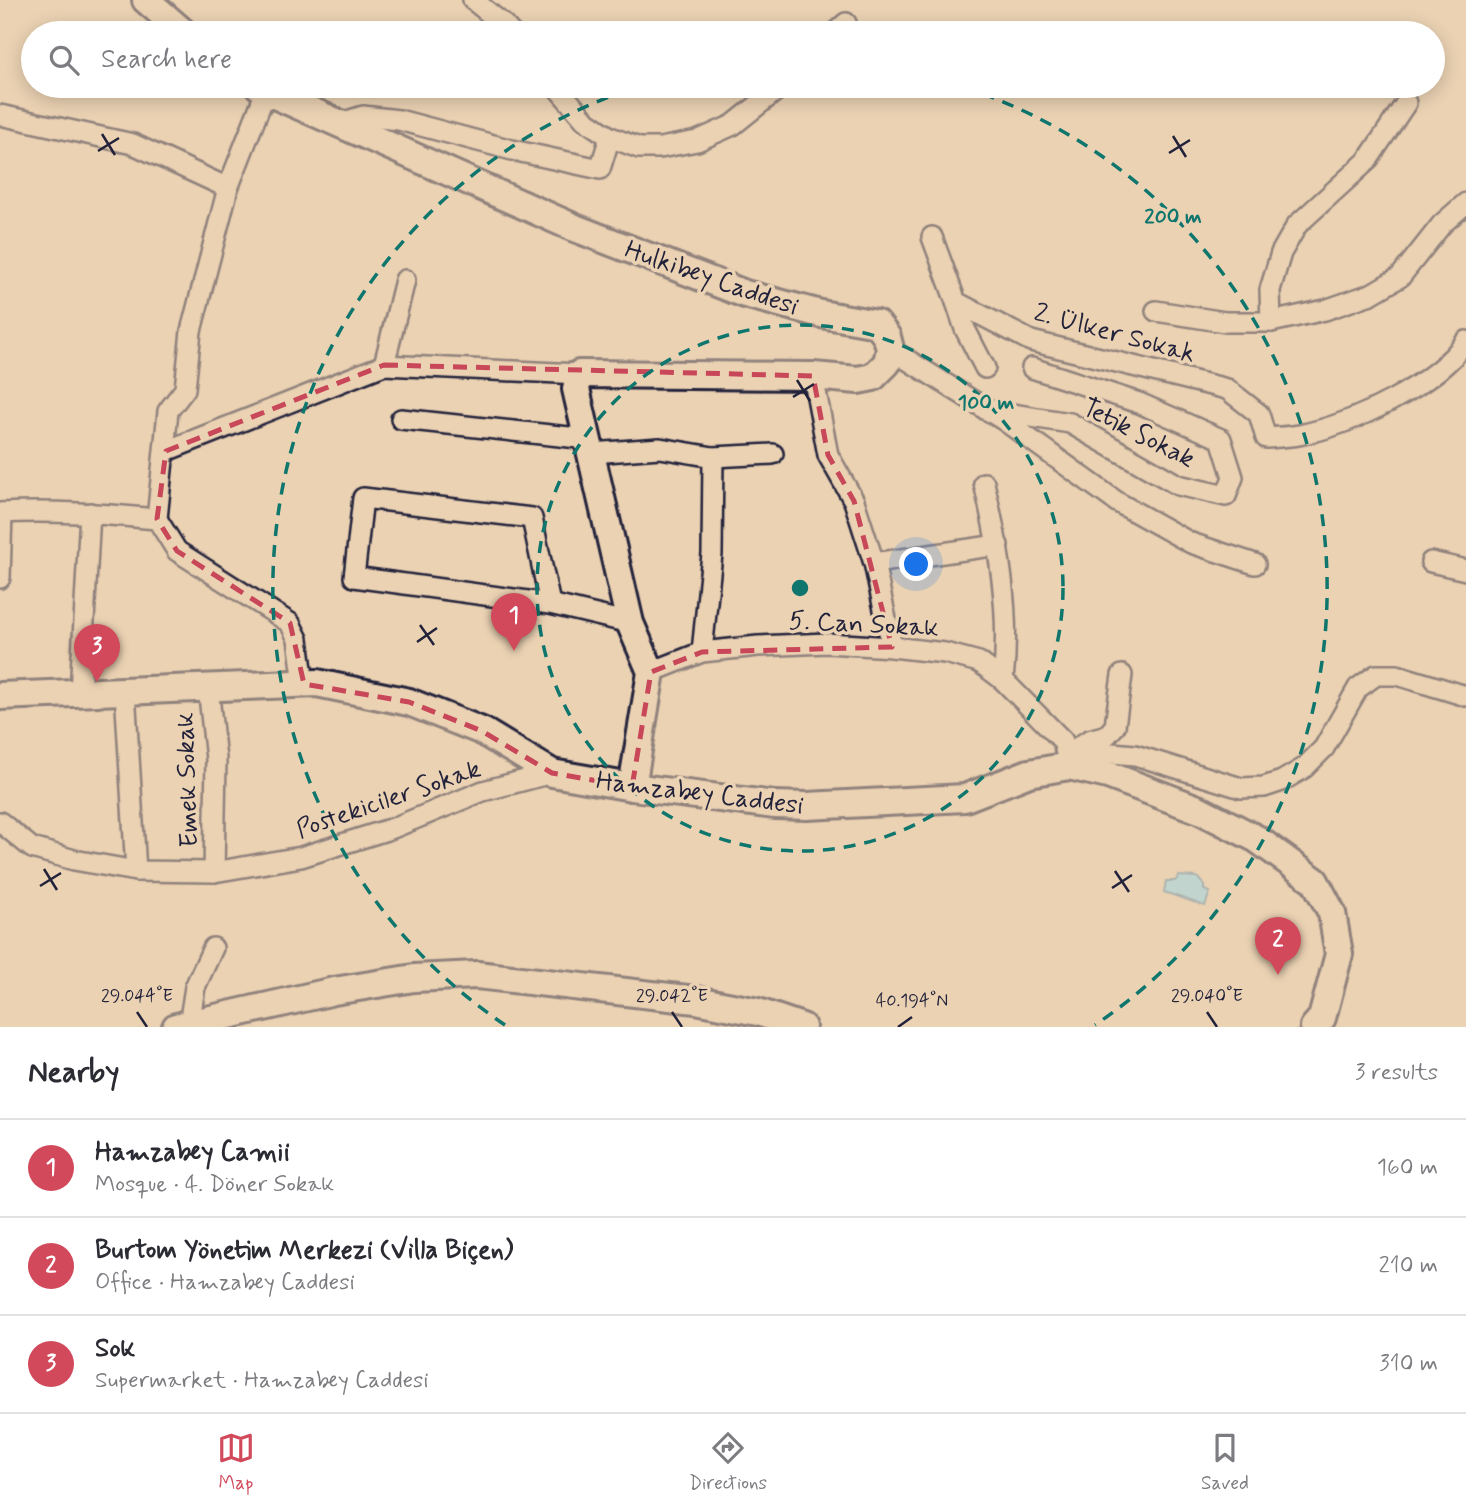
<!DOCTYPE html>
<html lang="en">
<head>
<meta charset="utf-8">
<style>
	:root { --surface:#fff; --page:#f7f7f7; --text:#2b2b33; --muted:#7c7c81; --line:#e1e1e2; --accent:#d1495b }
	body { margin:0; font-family:Mynerve,sans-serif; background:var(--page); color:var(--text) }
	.you { position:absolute; left:917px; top:565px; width:24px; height:24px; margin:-18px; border:5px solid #fff; border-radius:50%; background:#1a73e8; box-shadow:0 0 0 10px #1a73e833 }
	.badge { display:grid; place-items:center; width:46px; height:46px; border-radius:50%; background:var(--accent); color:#fff; font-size:23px; font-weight:700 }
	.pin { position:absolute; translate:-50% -58px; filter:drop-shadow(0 2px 4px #0008) }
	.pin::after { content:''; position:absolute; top:37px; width:24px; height:21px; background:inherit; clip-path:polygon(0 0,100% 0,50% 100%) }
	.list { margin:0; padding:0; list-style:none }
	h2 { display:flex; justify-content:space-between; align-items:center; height:91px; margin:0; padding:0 28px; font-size:30px }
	h2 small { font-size:23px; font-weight:400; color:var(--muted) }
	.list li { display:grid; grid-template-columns:46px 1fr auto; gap:21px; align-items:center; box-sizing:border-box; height:98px; padding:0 28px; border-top:2px solid var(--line) }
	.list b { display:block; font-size:26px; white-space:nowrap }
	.list p { margin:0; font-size:23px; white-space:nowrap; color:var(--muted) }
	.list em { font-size:23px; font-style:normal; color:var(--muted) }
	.icon { flex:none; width:38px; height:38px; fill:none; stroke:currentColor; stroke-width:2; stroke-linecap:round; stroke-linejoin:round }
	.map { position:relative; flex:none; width:1466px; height:1027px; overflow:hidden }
	.search { position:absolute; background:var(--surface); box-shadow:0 4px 18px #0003; left:21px; right:21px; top:21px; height:77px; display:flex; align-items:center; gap:18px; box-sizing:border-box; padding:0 24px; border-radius:38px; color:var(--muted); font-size:26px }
	.sheet { height:385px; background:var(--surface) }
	nav { display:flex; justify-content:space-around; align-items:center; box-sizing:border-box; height:98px; border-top:2px solid var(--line); background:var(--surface); font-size:19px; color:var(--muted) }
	nav a { display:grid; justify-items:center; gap:4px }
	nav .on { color:var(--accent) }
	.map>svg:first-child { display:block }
	.water { fill:#8fd8f0; stroke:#638fa8; stroke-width:2 }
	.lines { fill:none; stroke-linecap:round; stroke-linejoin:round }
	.street-casing { stroke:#22223b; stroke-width:24 }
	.secondary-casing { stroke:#22223b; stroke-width:32 }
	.street { stroke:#ebd2b3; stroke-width:19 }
	.secondary { stroke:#ebd2b3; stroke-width:26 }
	.marked { fill:none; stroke:#c84759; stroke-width:5; stroke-dasharray:14 9; stroke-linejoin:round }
	.ticks { fill:none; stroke:#22223b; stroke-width:2.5 }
	.ring { fill:none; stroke:#0f766e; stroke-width:3.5; stroke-dasharray:12 9 }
	.labels { text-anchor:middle; stroke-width:7; stroke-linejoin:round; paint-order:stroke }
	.street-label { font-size:26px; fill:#22223b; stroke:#ebd2b3 }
	.ticks-label { font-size:18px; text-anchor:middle; fill:#22223b; stroke:#ebd2b3; stroke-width:7; stroke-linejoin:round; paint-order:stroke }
	.centre { fill:#0f766e; stroke:#ebd2b3; stroke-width:3.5 }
	.ring-label { font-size:21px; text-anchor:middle; font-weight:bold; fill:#0f766e; stroke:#ebd2b3; stroke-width:7; stroke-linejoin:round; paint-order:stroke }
</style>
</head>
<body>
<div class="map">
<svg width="1466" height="1027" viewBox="0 0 1466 1027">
	<rect width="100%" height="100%" fill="#ebd2b3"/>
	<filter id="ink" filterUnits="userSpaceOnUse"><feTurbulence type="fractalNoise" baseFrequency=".0143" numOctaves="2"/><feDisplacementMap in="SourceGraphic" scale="14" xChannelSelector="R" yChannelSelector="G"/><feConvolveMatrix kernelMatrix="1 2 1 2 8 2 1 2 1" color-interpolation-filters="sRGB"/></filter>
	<g filter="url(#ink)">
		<polygon class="water" points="1179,876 1197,877 1204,885 1204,890 1210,892 1205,906 1164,892 1166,881 1175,881"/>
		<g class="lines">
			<defs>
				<g id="street">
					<polyline points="473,0 504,25 511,33"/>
					<polyline points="835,33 846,23"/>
					<polyline points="0,115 133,144 228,188"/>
					<polyline points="341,123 363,116 399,120 512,150 600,169 610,137 585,120 556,86"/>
					<polyline points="610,137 639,148 660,148 697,141 733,125 782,86"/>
					<path d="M932 237 956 302 1031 341 1227 389 1259 414 1266 438C1277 437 1288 437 1299 435 1351 425 1436 385 1466 341"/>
					<polyline points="956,302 965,329 985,368"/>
					<polyline points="1156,311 1225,322 1271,322 1325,310 1371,294 1400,277 1442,224 1466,203"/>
					<polyline points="1271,322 1270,290 1281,253 1297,225 1367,161 1406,103"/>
					<polyline points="890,349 1005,421 1117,502 1191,543 1255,564"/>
					<polyline points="384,365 405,280"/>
					<polyline points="813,376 828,455 854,501 874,563 892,647"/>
					<polyline points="986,410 1070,423 1178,485 1226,496 1233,477 1221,439 1139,403 1032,368"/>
					<polyline points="401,419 588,439"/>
					<polyline points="166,451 384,365 579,374"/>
					<polyline points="592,453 660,448 713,457 773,454"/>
					<path d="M984 483C999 547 1011 614 1003 680"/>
					<path d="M0 513C53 510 104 514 157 519L177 551 290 623 298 639 304 684"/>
					<polyline points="157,519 168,411 185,389 191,331 228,188 266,91"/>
					<polyline points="1431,562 1466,570"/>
					<polyline points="874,563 998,545"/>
					<polyline points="0,578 2,513"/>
					<polyline points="550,604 532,518 363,498 354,577 550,604 630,623"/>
					<polyline points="702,652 712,554 713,457"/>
					<polyline points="651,672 702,652 758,646 827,643 892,647 945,653 979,662 1003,680 1063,741 1069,766"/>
					<polyline points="208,687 216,759 214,872"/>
					<polyline points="125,691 136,871"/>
					<polyline points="80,693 90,513"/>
					<polyline points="1069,766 1100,752 1135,755 1241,788 1264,787 1282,781 1304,768 1324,748 1358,688 1376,675 1397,675 1466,696"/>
					<polyline points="1069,766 1072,751 1089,740 1107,735 1115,726 1122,675"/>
					<polyline points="0,822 32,848 74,860 136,871 214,872 301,857 393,828 483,791 552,773"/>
					<polyline points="189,1025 195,987 213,948"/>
				</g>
				<g id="secondary">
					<polyline points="146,0 184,33"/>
					<polyline points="259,86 266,91 575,228 745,294 821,314 877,324 887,337 890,349 887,363 873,377 858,380 813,376 579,374 576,389 630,623 651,672 632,787"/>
					<polyline points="0,696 317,683 409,702 482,731 552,773 632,787 775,805 807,806 965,798 1029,773 1069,766 1108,775 1200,810 1257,839 1315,881 1332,913 1339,954 1322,1018 1314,1027"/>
					<polyline points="176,1027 334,991 414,978 477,975 696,1000 758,1012 802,1027"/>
				</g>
			</defs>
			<use href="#street" class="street-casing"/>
			<use href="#secondary" class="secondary-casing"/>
			<use href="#street" class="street"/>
			<use href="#secondary" class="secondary"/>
		</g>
	</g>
	<path d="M0 0H1466V1027H0ZM384 365 813 376 828 455 854 501 892 647 702 652 651 672 632 787 552 773 482 731 409 702 304 684 290 623 177 551 157 519 166 451Z" fill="#ebd2b3" fill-opacity=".55" fill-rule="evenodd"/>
	<path class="marked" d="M384 365 813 376 828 455 854 501 892 647 702 652 651 672 632 787 552 773 482 731 409 702 304 684 290 623 177 551 157 519 166 451Z"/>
	<path class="ticks" d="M102 134 115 155M1173 136 1186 157M98 151 119 138M1169 153 1190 140M797 380 810 401M793 397 814 384M420 625 434 645M417 642 437 628M44 869 57 890M1115 871 1129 892M40 886 61 873M1112 888 1132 875M137 1012 147 1027M672 1012 682 1027M1207 1012 1217 1027M898 1027 912 1017"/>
	<g class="ring">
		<circle cx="800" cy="588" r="263"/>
		<path d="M505 1025A527 527 0 0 1 637 87M963 87A527 527 0 0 1 1095 1025"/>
	</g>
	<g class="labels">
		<g class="street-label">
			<text transform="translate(712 277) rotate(19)" y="9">Hulkibey Caddesi</text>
			<text transform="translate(1115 332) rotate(15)" y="9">2. Ülker Sokak</text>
			<text transform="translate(1139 432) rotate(27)" y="9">Tetik Sokak</text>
			<text transform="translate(864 623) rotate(3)" y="9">5. Can Sokak</text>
			<text transform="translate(186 780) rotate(-92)" y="9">Emek Sokak</text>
			<text transform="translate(700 792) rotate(7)" y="9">Hamzabey Caddesi</text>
			<text transform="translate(388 798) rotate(-19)" y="9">Postekiciler Sokak</text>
		</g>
	</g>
	<g class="ticks-label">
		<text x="137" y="1001">29.044°E</text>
		<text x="672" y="1001">29.042°E</text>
		<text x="1207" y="1001">29.040°E</text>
		<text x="912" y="1006">40.194°N</text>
	</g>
	<circle cx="800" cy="588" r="10" class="centre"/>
	<g class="ring-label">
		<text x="1173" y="223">200 m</text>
		<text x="986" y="409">100 m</text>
	</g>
</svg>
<div class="you"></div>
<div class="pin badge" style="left:514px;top:651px">1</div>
<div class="pin badge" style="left:1278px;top:975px">2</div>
<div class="pin badge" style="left:97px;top:682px">3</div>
<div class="search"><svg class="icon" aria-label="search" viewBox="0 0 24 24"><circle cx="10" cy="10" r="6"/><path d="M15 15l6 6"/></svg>Search here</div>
</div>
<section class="sheet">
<h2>Nearby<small>3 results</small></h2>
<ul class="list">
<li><span class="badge">1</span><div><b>Hamzabey Camii</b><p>Mosque · 4. Döner Sokak</p></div><em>160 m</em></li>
<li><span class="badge">2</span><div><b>Burtom Yönetim Merkezi (Villa Biçen)</b><p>Office · Hamzabey Caddesi</p></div><em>210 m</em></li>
<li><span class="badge">3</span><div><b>Sok</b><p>Supermarket · Hamzabey Caddesi</p></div><em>310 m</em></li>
</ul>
</section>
<nav>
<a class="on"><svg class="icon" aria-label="map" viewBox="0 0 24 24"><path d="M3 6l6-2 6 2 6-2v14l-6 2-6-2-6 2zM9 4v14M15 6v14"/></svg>Map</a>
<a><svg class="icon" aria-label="directions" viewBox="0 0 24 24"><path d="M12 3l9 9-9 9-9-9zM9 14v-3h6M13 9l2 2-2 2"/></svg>Directions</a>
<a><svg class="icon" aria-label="saved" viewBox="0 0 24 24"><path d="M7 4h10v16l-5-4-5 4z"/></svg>Saved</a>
</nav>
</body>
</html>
